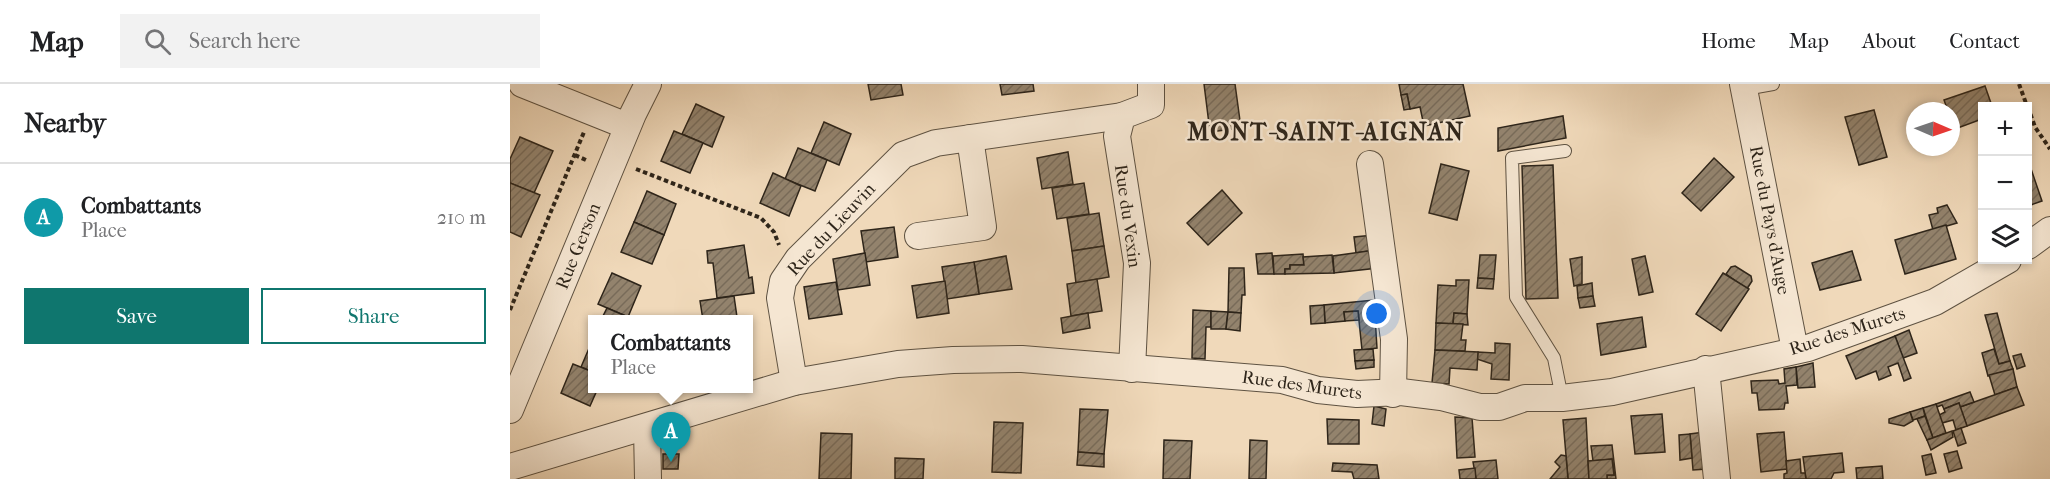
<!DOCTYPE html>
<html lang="en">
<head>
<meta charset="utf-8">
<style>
	:root { --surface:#fff; --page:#f2f2f2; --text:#202124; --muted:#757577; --line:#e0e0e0; --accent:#0f766e }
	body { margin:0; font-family:"IM FELL French Canon",serif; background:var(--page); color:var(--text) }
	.controls { position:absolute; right:18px; top:18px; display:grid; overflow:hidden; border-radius:0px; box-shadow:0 3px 9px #0003 }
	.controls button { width:54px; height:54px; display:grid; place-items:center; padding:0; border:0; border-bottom:2px solid var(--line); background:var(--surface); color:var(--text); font:30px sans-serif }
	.compass { position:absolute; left:1396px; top:18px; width:54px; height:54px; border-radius:50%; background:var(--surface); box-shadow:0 3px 9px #0003; rotate:92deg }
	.you { position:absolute; left:867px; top:230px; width:21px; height:21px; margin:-15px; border:4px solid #fff; border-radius:50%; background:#1a73e8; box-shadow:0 0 0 9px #1a73e833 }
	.badge { display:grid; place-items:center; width:39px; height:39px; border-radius:50%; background:var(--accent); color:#fff; font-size:20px; font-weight:700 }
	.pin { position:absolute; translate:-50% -50px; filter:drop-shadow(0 2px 3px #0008) }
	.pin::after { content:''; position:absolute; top:32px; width:21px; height:18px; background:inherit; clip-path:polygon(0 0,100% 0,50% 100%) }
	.popup { position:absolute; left:78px; top:231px; width:165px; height:78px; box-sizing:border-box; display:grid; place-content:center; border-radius:0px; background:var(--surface); filter:drop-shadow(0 2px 4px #0005); font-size:20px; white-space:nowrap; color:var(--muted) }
	.popup b { font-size:22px; color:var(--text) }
	.popup::after { content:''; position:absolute; left:50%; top:100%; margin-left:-12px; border:12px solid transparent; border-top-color:var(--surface) }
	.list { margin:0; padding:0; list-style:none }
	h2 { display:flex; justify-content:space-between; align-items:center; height:78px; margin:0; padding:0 24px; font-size:26px }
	h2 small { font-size:20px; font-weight:400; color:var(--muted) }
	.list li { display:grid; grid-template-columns:39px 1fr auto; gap:18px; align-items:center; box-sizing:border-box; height:108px; padding:0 24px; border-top:2px solid var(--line) }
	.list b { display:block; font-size:22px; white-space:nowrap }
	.list p { margin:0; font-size:20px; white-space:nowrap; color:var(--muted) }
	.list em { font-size:20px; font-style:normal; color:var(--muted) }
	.actions { display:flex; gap:12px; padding:18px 24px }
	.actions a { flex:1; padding:14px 0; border:2px solid var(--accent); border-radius:0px; text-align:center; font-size:21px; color:var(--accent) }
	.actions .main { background:var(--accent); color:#fff }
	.icon { flex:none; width:33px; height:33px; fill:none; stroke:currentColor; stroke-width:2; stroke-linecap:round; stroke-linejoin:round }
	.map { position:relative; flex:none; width:1540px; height:395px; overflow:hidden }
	header { display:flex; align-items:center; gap:36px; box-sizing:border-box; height:84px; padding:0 30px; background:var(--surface); border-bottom:2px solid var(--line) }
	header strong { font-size:28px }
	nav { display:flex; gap:33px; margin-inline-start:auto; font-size:21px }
	.search { width:420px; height:54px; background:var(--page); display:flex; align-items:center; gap:15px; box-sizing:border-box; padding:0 21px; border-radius:0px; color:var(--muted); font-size:22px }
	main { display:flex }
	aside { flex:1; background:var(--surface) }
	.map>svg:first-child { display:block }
	.building { fill:url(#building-hatch); stroke:#2e251a; stroke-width:1.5 }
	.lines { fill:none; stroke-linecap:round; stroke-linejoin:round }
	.service-casing { stroke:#5e5242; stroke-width:14 }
	.minor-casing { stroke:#5e5242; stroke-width:28 }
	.path { stroke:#2e251a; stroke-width:4; stroke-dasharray:4.5 3; stroke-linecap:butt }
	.service { stroke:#f5e6d2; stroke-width:12 }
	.minor { stroke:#f5e6d2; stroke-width:26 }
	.labels { text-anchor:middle; stroke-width:5; stroke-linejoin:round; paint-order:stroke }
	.street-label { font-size:18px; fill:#2e251a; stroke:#f5e6d2 }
	.district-label { font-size:24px; font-weight:bold; letter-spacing:1.5px; fill:#2e251a; stroke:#f5e6d2 }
</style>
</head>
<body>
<header>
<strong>Map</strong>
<div class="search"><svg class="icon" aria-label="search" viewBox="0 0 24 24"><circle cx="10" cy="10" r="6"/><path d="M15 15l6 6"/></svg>Search here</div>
<nav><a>Home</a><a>Map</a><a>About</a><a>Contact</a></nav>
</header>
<main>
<aside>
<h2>Nearby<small></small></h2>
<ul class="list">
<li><span class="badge" style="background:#0f9aa8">A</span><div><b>Combattants</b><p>Place</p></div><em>210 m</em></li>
</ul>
<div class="actions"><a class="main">Save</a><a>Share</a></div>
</aside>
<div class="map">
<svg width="1540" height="395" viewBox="0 0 1540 395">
	<defs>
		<pattern id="building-hatch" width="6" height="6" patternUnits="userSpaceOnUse" patternTransform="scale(1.5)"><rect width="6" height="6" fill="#93836d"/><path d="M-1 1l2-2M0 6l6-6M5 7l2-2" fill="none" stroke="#786b59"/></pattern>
	</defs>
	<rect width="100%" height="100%" fill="#f0d9ba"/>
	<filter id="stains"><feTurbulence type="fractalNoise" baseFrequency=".00333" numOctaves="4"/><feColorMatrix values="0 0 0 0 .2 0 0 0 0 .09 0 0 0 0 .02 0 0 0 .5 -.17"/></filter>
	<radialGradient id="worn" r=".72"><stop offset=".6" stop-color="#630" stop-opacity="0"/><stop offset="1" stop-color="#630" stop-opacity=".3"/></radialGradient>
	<g class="building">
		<polygon points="358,0 391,0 393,11 361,16"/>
		<polygon points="490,0 523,0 524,7 492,11"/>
		<polygon points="694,0 725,0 731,44 700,48"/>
		<polygon points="889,0 953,0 960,32 914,42 910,23 900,25 897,10 891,11"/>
		<polygon points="1475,2 1482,22 1472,22 1472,35 1445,45 1441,27 1438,27 1434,16"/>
		<polygon points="897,10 900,25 894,26 891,11"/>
		<polygon points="186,20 214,33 202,63 172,50"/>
		<polygon points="1364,26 1377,73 1349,81 1335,33"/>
		<polygon points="1053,32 1056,54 988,67 988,44"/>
		<polygon points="314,38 341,50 329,81 301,69"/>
		<polygon points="164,47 193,59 180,89 151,77"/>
		<polygon points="10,53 43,67 24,109 0,99 0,75"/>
		<polygon points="288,64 317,76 305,107 275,95"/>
		<polygon points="558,68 563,100 532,105 527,74"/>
		<polygon points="1204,74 1224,93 1191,127 1172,109"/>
		<polygon points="1518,76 1532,117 1518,122"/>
		<polygon points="931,80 959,87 947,136 919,129"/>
		<polygon points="1043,81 1048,214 1016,215 1012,82"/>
		<polygon points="263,89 291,102 279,132 250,119"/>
		<polygon points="0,99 30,111 11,153 0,148"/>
		<polygon points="574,99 579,130 547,135 542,104"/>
		<polygon points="712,106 732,129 698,161 677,139"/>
		<polygon points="137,107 166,120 154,151 124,138"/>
		<polygon points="1437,121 1447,139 1423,146 1419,131 1428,129 1427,124"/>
		<polygon points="589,129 594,162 562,167 557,134"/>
		<polygon points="124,138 154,151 142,180 111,168"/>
		<polygon points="1436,141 1446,175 1395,190 1385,156"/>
		<polygon points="384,143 388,173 356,178 351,147"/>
		<polygon points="864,151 865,166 846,169 844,153"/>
		<polygon points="234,161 239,194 242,193 244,209 207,214 203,179 198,179 197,167"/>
		<polygon points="594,162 599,193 566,199 562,167"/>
		<polygon points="865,166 868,184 824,189 823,172"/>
		<polygon points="1342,167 1351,196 1310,206 1302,179"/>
		<polygon points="355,169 360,201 328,206 323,175"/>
		<polygon points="762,169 764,190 748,190 746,170"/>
		<polygon points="793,170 794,181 780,181 780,185 775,185 775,190 764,190 763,172"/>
		<polygon points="822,171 824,189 775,190 775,185 780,185 780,181 794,181 793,173"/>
		<polygon points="970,171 986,171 984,195 968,194"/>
		<polygon points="496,172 502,205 469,210 464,178"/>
		<polygon points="1135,172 1143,208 1129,211 1122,175"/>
		<polygon points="1072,173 1072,200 1064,202 1060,175"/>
		<polygon points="464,178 469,210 437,215 432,183"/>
		<polygon points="1225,182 1241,192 1242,197 1237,205 1216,190 1221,183"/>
		<polygon points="719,184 734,184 735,211 732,211 731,229 718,228"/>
		<polygon points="102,189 131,202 118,233 88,220"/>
		<polygon points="1213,189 1239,205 1211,247 1186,230"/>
		<polygon points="968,194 984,195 983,205 967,204"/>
		<polygon points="587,195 592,227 561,232 557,200"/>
		<polygon points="946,196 959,196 957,230 944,229 943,240 926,239 928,201 946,202"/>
		<polygon points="435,197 439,229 407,234 402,202"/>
		<polygon points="326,198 332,230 299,235 294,203"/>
		<polygon points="1082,199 1083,212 1068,214 1067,202"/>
		<polygon points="224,212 227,233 231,232 232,236 193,236 190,217"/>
		<polygon points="1083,212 1085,222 1070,224 1068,214"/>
		<polygon points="864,216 867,264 852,266 848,227 834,228 835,237 815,239 814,221"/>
		<polygon points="814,221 815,239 801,240 800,222"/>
		<polygon points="97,224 118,233 124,236 91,236"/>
		<polygon points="683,226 701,227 701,243 696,243 695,275 682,274"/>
		<polygon points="701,227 718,228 716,245 701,245"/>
		<polygon points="848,227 849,236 835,237 834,228"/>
		<polygon points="718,228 731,229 730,247 716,245"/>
		<polygon points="578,229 580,244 553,249 551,234"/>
		<polygon points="944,229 957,230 958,241 943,240"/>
		<polygon points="1487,229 1500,277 1489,280 1475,231"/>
		<polygon points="1132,233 1136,263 1091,271 1087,240"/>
		<polygon points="926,239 953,240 951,256 956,256 955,267 925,266"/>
		<polygon points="1399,246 1407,269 1393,274 1385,252"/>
		<polygon points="1385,252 1401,294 1394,297 1388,279 1378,283 1381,291 1369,296 1366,287 1346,295 1336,272"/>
		<polygon points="83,255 83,288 71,283"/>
		<polygon points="985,259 1000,260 999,296 981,295 982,280 967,275 968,268 985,269"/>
		<polygon points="863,265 864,276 845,277 844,266"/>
		<polygon points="1484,265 1489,280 1500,277 1503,285 1478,292 1472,269"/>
		<polygon points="925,266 968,268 967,286 940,284 939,300 922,299"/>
		<polygon points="1511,270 1515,282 1507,285 1503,272"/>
		<polygon points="864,276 864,283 846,285 845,277"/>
		<polygon points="1303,279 1305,303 1288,304 1286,283"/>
		<polygon points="63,280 83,288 83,304 88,304 80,322 51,309"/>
		<polygon points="1286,283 1287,301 1276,302 1278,319 1275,319 1274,325 1249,326 1247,309 1242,309 1241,297 1268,296 1269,300 1275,299 1274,285"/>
		<polygon points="1503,285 1507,303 1485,311 1479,291"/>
		<polygon points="1507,303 1514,321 1457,342 1450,323"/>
		<polygon points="1460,308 1464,318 1450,323 1449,319 1434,325 1432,321 1427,323 1426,320"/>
		<polygon points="1449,319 1457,342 1446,346 1443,336 1432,339 1429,331 1435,328 1434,325"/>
		<polygon points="1426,320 1436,349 1423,354 1413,324"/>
		<polygon points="864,322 876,325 874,342 862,340"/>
		<polygon points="1413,324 1415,332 1403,336 1400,328"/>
		<polygon points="570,325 598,326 594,370 568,368"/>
		<polygon points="1400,328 1403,337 1394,342 1379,339 1379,335"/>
		<polygon points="1152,330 1155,368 1125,370 1121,332"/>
		<polygon points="1415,332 1423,354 1417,356 1407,335"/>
		<polygon points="945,333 962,334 965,373 947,374"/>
		<polygon points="1076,334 1079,395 1058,395 1053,336"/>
		<polygon points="817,335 849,336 849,360 818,360"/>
		<polygon points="484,338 513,339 511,389 482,388"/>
		<polygon points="1451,344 1456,359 1448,362 1443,347"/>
		<polygon points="1442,347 1443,353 1421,366 1417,356"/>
		<polygon points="1194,348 1197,385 1183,386 1180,350"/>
		<polygon points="1274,348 1277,385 1251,388 1247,350"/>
		<polygon points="311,349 342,350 341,395 309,395"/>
		<polygon points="1180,350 1182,374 1170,376 1169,351"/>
		<polygon points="654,356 682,357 680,395 653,395"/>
		<polygon points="740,356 757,357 756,395 739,395"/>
		<polygon points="1102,361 1106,395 1097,395 1097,391 1104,391 1102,375 1083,377 1081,362"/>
		<polygon points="1447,367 1452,384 1439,388 1434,370"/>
		<polygon points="568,368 594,370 594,383 567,381"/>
		<polygon points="1332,369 1334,388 1324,389 1321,395 1296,395 1293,373"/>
		<polygon points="153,370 169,370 168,385 153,385"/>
		<polygon points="1421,370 1426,389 1416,391 1412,372"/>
		<polygon points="1051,371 1056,372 1058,395 1040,395 1050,383 1045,378"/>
		<polygon points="385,374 414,375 413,395 385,395"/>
		<polygon points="1102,375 1104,391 1097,391 1097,395 1079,395 1078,377"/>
		<polygon points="1290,375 1291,389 1295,389 1296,395 1274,395 1274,390 1277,389 1276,377"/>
		<polygon points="986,376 988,395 966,395 963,378"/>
		<polygon points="823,379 867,381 869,395 844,395 842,388 822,387"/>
		<polygon points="1372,382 1373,395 1347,395 1346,384"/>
		<polygon points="965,384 966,395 950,395 949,386"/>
	</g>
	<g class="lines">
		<defs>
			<g id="service">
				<polyline points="1235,5 1263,0"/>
				<polyline points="1052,314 1044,274 1006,213 1002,74 1055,67"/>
			</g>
			<g id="minor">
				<polyline points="12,0 117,42"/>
				<polyline points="1233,0 1285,266"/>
				<polyline points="860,80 884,255 883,310"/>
				<polyline points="408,152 473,143 460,54"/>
				<polyline points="1518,162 1540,146"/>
				<polyline points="622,285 627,179 607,52 612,32 641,21 641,0"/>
				<polyline points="1196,285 1207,395"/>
				<polyline points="284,298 270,214 273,197 288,175 393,71 426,59 612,32"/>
				<polyline points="0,326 123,30 138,0"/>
				<polyline points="137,344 138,395"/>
				<polyline points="0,383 284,298 388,280 443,276 512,275 772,296 808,306 847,310 891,308 931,313 970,323 989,323 1015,314 1052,314 1102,308 1298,264 1425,218 1498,176"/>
			</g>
		</defs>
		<use href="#service" class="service-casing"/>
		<use href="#minor" class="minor-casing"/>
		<g class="path">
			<polyline points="1509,0 1517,22"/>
			<polyline points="1518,23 1525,43 1540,65"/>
			<polyline points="65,71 78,77"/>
			<polyline points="126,85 251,134 264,148 269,161"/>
			<polyline points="0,226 74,48"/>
		</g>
		<use href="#service" class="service"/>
		<use href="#minor" class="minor"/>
	</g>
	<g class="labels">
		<g class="street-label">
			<text transform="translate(618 132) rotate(82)" y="6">Rue du Vexin</text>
			<text transform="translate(1260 136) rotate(79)" y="6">Rue du Pays d'Auge</text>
			<text transform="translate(321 145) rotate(-47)" y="6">Rue du Lieuvin</text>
			<text transform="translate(68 162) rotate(-68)" y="6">Rue Gerson</text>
			<text transform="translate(1337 247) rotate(-18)" y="6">Rue des Murets</text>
			<text transform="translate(792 301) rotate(8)" y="6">Rue des Murets</text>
		</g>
		<g class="district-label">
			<text x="816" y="56">MONT-SAINT-AIGNAN</text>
		</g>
	</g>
	<rect width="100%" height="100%" filter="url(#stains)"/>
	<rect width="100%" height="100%" fill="url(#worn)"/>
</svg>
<div class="controls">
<button>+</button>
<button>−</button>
<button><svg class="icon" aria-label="layers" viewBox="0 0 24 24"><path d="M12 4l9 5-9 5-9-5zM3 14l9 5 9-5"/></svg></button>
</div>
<svg class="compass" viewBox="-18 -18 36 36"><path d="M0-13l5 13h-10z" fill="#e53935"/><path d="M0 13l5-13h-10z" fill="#757577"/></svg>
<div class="you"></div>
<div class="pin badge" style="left:161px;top:378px;background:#0f9aa8">A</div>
<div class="popup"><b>Combattants</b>Place</div>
</div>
</main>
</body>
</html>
